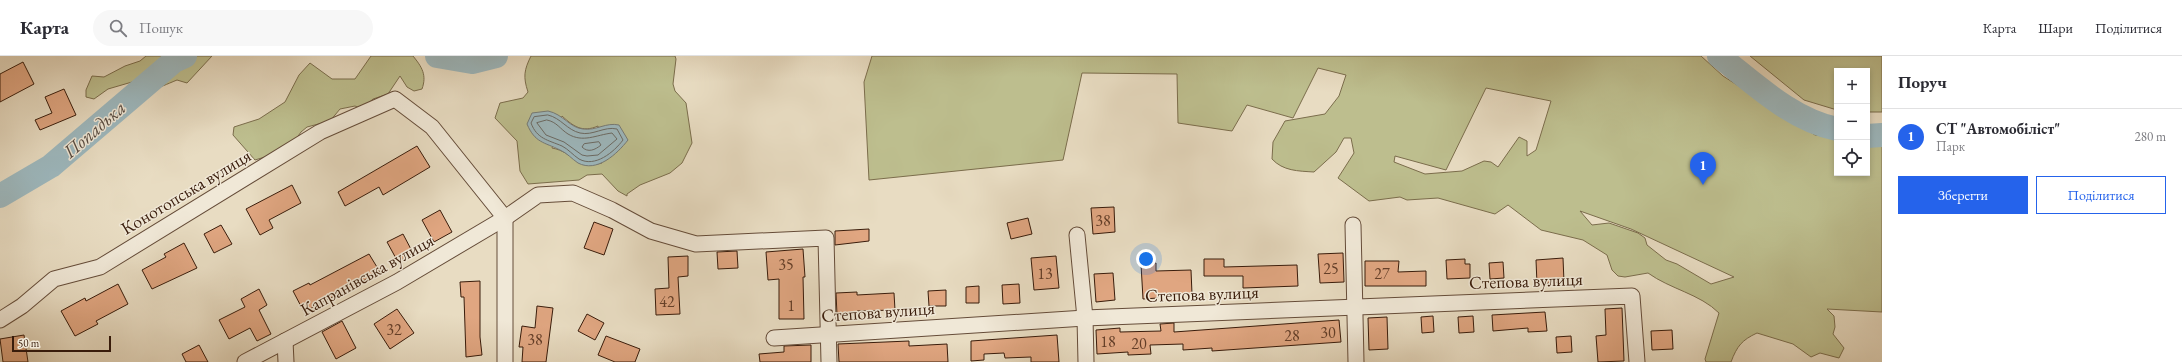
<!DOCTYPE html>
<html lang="uk">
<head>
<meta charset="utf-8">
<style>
	:root { --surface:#fff; --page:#f7f7f7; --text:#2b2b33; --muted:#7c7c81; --line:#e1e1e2; --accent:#2563eb }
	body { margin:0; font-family:"EB Garamond",serif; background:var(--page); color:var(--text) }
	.controls { position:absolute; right:12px; top:12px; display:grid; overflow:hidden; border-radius:0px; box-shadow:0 2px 6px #0003 }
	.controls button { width:36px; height:36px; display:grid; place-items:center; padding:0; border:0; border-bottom:1px solid var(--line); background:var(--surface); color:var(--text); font:20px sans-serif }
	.scale { position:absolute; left:12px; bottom:10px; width:99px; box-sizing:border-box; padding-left:4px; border:2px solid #391c0b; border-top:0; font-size:11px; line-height:14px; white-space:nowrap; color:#391c0b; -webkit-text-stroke:3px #f0e8d7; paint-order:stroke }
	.you { position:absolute; left:1146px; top:203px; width:14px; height:14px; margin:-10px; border:3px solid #fff; border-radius:50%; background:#1a73e8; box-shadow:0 0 0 6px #1a73e833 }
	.badge { display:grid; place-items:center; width:26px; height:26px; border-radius:50%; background:var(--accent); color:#fff; font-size:13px; font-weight:700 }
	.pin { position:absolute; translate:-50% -33px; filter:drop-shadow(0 1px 2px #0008) }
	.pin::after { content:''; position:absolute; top:21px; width:14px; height:12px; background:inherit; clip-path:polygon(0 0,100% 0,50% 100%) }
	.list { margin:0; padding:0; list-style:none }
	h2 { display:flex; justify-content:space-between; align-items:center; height:52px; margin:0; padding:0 16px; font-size:17px }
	h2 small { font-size:13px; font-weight:400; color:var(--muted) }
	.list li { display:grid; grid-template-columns:26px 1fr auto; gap:12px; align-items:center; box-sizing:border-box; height:56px; padding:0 16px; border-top:1px solid var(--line) }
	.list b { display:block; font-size:15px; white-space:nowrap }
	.list p { margin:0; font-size:13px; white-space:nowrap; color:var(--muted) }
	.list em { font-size:13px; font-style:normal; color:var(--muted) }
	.actions { display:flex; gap:8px; padding:12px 16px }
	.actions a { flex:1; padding:9px 0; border:1px solid var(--accent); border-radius:0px; text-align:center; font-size:14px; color:var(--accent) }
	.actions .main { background:var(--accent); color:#fff }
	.icon { flex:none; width:22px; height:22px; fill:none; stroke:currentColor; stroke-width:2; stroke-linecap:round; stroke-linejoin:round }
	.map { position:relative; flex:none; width:1882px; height:306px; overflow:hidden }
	header { display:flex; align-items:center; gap:24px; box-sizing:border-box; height:56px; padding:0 20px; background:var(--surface); border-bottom:1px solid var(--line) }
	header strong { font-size:19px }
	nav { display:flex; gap:22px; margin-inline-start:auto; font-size:14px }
	.search { width:280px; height:36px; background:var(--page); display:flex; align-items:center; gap:10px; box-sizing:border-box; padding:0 14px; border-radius:22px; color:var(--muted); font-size:15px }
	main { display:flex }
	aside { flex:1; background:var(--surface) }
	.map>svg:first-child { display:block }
	.green { fill:#bdbe8e; stroke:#7b6d4c; fill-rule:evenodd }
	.water { fill:#9db8be; stroke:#757a76 }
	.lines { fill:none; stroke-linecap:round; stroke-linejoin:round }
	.shore { stroke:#6b6a64; stroke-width:1 }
	.river { stroke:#9db8be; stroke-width:24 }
	.building { fill:#e0a681; stroke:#391c0b }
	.minor-casing { stroke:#654c39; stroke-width:17 }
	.minor { stroke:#f0e8d7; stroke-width:15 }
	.labels { text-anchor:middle; stroke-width:3; stroke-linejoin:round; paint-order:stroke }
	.number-label { font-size:16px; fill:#633e28 }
	.street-label { font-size:18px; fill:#391c0b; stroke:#f0e8d7 }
	.water-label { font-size:19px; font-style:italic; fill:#574b41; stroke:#f0e8d7 }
</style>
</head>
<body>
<header>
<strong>Карта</strong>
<div class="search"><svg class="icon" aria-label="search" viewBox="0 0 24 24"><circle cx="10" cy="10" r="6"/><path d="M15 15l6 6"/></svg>Пошук</div>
<nav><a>Карта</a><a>Шари</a><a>Поділитися</a></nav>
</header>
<main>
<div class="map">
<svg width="1882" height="306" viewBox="0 0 1882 306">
	<rect width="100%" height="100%" fill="#e8dcc2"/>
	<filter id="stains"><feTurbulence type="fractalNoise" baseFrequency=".005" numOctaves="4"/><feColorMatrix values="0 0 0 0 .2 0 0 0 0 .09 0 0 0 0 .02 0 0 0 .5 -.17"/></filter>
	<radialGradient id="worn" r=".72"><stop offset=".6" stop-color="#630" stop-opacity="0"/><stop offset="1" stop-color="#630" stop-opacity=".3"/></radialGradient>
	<g class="green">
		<path d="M146 0H212L187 27 177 24C155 33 154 36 132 26L108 33 94 43 86 41V34L92 20 104 21 125 10 140 5Z"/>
		<path d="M371 0H413C422 11 427 19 422 33L414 35 407 31 400 20 388 38 373 43 362 53 355 50 340 53 330 65 307 71 301 76 291 90 278 97 255 104 233 79 234 71 259 63 285 46 299 19 310 7 332 23H355Z"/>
		<path d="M531 0H675L676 3 673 28 675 35 686 47 692 87 682 107 670 117 640 129 627 138V140L618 135 602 118 587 119 579 124 528 128 520 115 517 85 495 62 500 47 523 42 528 36C523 21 524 14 531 0ZM562 60C573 70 582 77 598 70L602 107C576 114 574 96 552 92Z"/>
		<path d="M872 0H1701L1723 20 1815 79 1837 82V117H1867V85L1882 87V256L1827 253 1834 260 1835 271 1833 278 1844 292 1839 302 1820 297 1811 301 1793 288 1757 277C1742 284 1737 290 1731 306H1706L1705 303 1719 257C1700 238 1670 233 1648 217L1625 221 1618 220 1612 214 1607 199 1583 184 1541 174 1508 149 1495 158 1438 142 1407 144 1400 141 1369 145 1338 122 1354 97 1351 82H1344L1336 96 1314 116C1298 115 1283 115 1272 103L1273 86 1285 65 1325 58 1339 40 1346 19 1318 12 1293 62 1247 49 1232 75 1178 67 1177 18 1082 17 1063 104 869 124 864 26ZM1486 32 1551 45 1536 94 1527 100V85L1519 81 1498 111 1491 106 1484 105 1462 115 1425 118 1394 106 1395 100 1446 114ZM1580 155 1631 173 1734 221 1711 228 1677 208 1666 204 1647 189 1645 182 1638 177 1609 167 1592 169Z"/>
		<polygon points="1750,0 1882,0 1882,56 1867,56 1867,15 1837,15 1837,54 1804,44"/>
	</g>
	<path class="water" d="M548 55C563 58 570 72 583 73 596 75 606 66 619 69L628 84C617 98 597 117 578 107 572 103 567 97 560 94 544 86 535 87 527 68L532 57Z"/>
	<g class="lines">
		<g class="shore">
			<path d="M548 59C561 62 567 74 580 77 593 80 604 70 617 73L623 84C614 96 595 112 579 103 573 99 568 93 562 90 548 84 537 83 531 67L534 61Z"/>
			<path d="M547 64C557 66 560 73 568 78 583 87 596 79 612 77L617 83 598 99 587 100 582 99 564 86 546 79 537 67Z"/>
			<path d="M599 86 601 89C595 94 588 97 582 91L584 88Z"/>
		</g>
		<g class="river">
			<polyline points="437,0 472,6 496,0"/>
			<path d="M1719 0C1755 28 1792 64 1837 73"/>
			<polyline points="1867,80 1882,79"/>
			<polyline points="0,140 51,110 174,5 185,0"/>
		</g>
	</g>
	<g class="building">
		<polygon points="23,6 34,28 0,46 0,18"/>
		<polygon points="64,33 76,59 40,74 35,64 52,57 45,41"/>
		<polygon points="417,90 430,111 383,139 379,131 345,150 338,136"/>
		<polygon points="292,129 301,147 269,164 273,172 260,179 246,153"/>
		<polygon points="1114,151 1115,176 1093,178 1091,152"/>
		<polygon points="440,154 452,176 434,186 422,164"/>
		<polygon points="1028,162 1032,178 1011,183 1007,167"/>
		<polygon points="594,166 613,173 604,199 584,192"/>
		<polygon points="221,169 232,188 214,197 204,178"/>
		<polygon points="869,173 869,185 835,189 835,175"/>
		<polygon points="403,178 413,197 398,206 387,186"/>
		<polygon points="184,187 197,212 152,233 142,214 166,201 164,198"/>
		<polygon points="803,193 805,221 803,221 804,263 779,263 779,223 768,224 766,196"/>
		<polygon points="737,195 738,212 718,213 717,196"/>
		<polygon points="1343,197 1344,226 1320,227 1318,198"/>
		<polygon points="369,198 380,216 304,256 293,235 309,227 310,229"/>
		<polygon points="688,200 688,220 678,221 680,258 656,259 655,233 669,232 668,201"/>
		<polygon points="1056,200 1059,232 1034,234 1031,202"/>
		<polygon points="1563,202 1564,226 1537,228 1536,204"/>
		<polygon points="1204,203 1224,203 1224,211 1297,209 1298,230 1243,232 1243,220 1204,220"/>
		<polygon points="1465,203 1465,208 1470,208 1470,222 1447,223 1446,204"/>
		<polygon points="1365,205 1399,205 1398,216 1426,215 1426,230 1365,230"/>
		<polygon points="1503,206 1504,222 1490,223 1489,207"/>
		<polygon points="1156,207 1156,215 1191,214 1192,238 1158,239 1158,242 1143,243 1141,208"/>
		<polygon points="1113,217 1115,244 1096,246 1094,218"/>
		<polygon points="480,225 480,281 482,299 466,301 464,241 461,241 460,226"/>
		<polygon points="118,228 128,248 96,265 98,268 75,280 61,255 85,242 86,245"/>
		<polygon points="1019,228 1020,247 1003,248 1002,229"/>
		<polygon points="979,230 979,247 966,247 966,231"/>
		<polygon points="259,233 267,249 259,254 271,278 257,285 250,272 229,283 219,264 245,251 241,243"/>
		<polygon points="946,234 946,250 929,250 928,235"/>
		<polygon points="857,236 857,239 894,237 895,254 857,255 857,258 837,259 836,237"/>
		<polygon points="537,250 553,252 546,306 522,306 523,291 519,291 522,270 535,272"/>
		<polygon points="1622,252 1624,305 1598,306 1596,280 1606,279 1605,253"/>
		<polygon points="397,253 414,277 390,293 374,268"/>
		<polygon points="1545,256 1547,275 1528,276 1528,272 1493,275 1492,259"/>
		<polygon points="587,258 604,267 595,284 578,275"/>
		<polygon points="1433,260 1434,276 1422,277 1421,261"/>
		<polygon points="1473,260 1474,276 1459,277 1458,261"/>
		<polygon points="1387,261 1388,293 1369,294 1368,262"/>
		<polygon points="1339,264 1341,286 1212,295 1212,292 1183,294 1183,288 1150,289 1151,298 1128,299 1128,296 1097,298 1096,274 1120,272 1120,276 1161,275 1160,268 1174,267 1174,276"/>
		<polygon points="342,265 356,292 336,303 322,276"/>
		<polygon points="1672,274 1673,293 1652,294 1651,275"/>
		<polygon points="24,279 28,306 3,306 0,283"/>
		<polygon points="1057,279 1059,306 1031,306 1031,301 1005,302 1004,297 984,298 984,304 971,305 971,285"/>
		<polygon points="606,280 640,293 635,306 615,306 598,299"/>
		<polygon points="1571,280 1572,296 1557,297 1556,281"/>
		<polygon points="909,285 909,290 947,288 948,306 839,306 838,288"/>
		<polygon points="199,289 208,306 186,306 182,298"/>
		<polygon points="811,289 811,306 760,306 759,298 784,296 784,290"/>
	</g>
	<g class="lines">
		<defs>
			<g id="minor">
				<polyline points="505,162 505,306"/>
				<polyline points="1353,169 1356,306"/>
				<polyline points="1077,179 1085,262 1086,306"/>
				<polyline points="0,264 22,250 54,223 100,211 320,76 395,43 432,71 505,162"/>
				<polyline points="774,282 1085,262 1632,240 1637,306"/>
				<polyline points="285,285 286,306"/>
				<polyline points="245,306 397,226 505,162 538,139 573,137 612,154 651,175 696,188 826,182 829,306"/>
			</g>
		</defs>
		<use href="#minor" class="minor-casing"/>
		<use href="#minor" class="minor"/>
	</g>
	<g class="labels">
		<g class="number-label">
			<text x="1103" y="170">38</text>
			<text x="786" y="214">35</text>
			<text x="1331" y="218">25</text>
			<text x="1045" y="223">13</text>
			<text x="1382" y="223">27</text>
			<text x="667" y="251">42</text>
			<text x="791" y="255">1</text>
			<text x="394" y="279">32</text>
			<text x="1328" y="282">30</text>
			<text x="1292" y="285">28</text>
			<text x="535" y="289">38</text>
			<text x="1108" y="291">18</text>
			<text x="1139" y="293">20</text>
		</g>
		<g class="street-label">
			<text transform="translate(186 136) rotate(-31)" y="6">Конотопська вулиця</text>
			<text transform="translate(367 219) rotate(-29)" y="6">Капранівська вулиця</text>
			<text transform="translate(1526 225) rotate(-2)" y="6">Степова вулиця</text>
			<text transform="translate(1202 238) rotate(-2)" y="6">Степова вулиця</text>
			<text transform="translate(878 256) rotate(-4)" y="6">Степова вулиця</text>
		</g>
		<g class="water-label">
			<text transform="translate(94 73) rotate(-41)" y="7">Попадька</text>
		</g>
	</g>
	<rect width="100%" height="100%" filter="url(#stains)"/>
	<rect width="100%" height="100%" fill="url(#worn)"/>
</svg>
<div class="controls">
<button>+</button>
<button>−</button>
<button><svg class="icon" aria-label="locate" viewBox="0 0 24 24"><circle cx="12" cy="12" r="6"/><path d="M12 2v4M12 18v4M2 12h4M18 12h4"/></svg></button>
</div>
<div class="scale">50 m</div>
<div class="you"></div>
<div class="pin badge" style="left:1703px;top:129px">1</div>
</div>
<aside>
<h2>Поруч<small></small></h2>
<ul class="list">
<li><span class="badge">1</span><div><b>СТ &quot;Автомобіліст&quot;</b><p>Парк</p></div><em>280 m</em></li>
</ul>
<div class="actions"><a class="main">Зберегти</a><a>Поділитися</a></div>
</aside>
</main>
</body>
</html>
